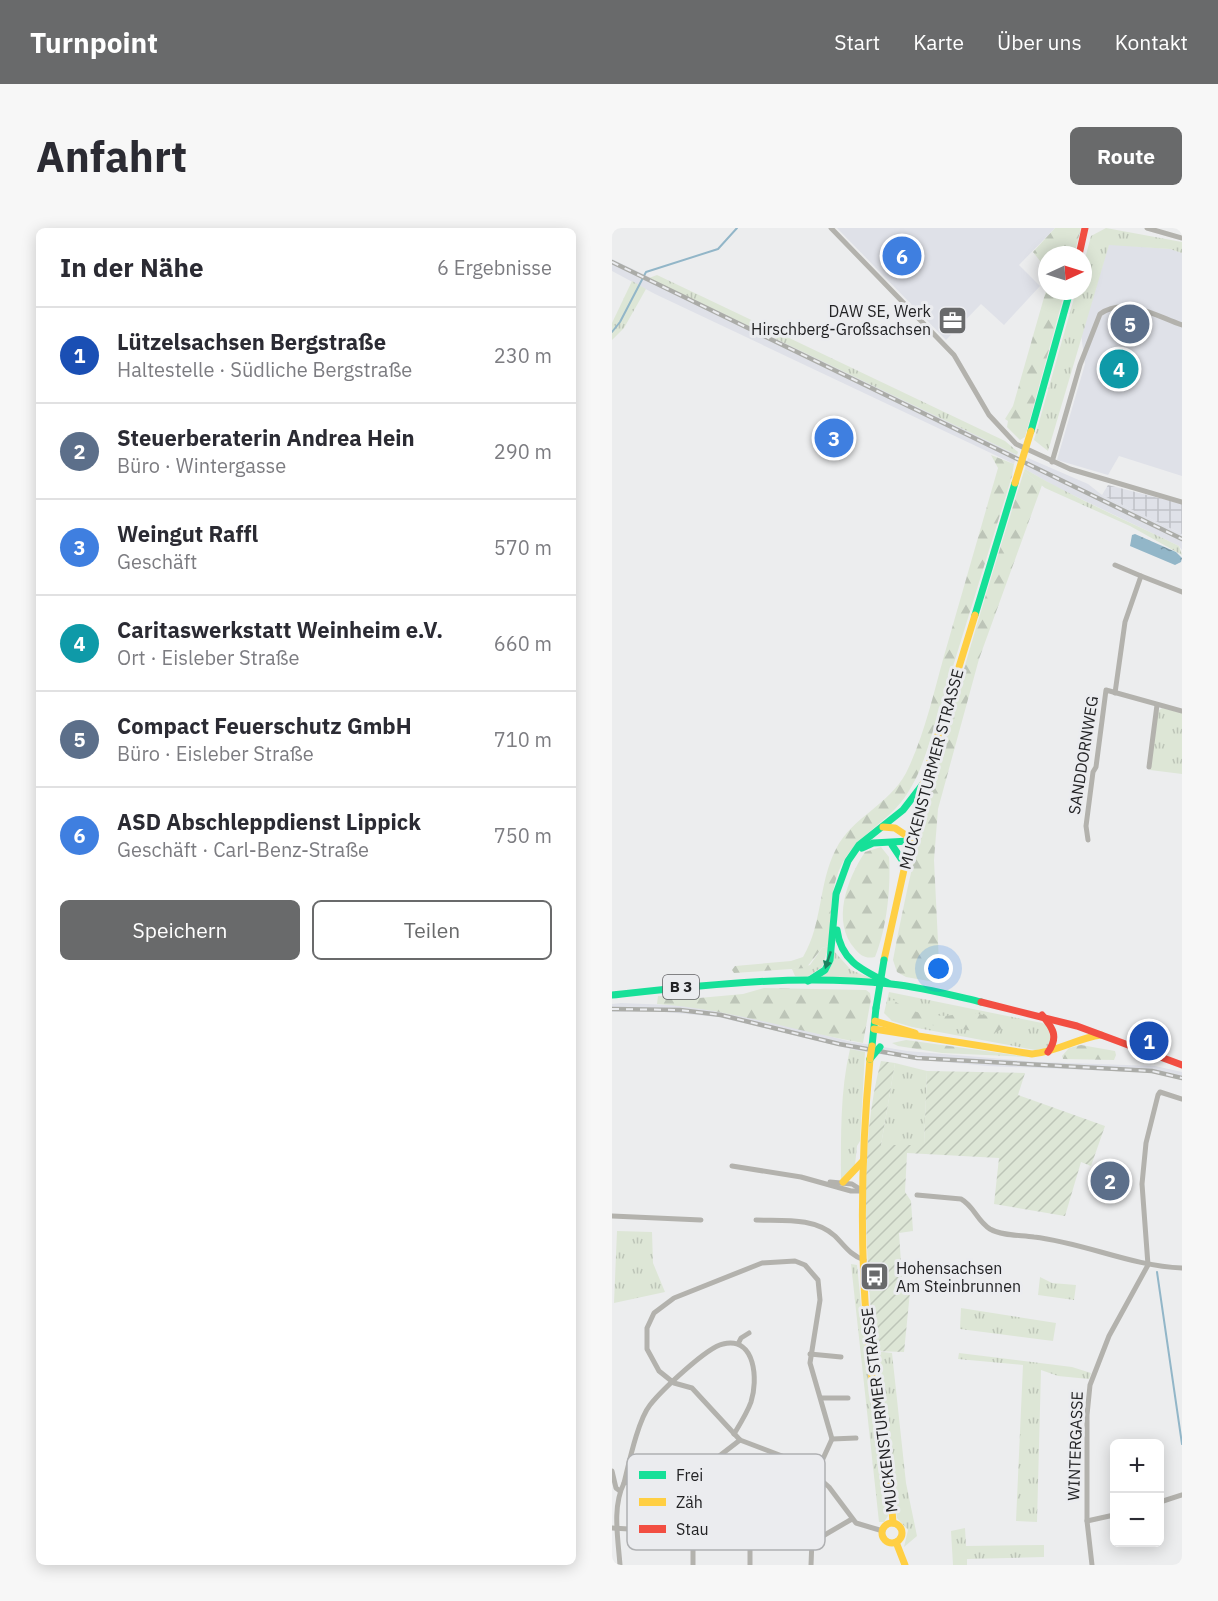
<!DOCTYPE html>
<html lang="de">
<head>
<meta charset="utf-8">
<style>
	:root { --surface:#fff; --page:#f7f7f7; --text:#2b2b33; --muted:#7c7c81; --line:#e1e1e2; --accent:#696a6b }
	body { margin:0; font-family:"IBM Plex Sans",sans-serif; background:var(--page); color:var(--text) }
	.controls { position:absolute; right:18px; bottom:18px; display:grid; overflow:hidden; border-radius:9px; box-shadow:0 3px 15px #0003 }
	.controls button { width:54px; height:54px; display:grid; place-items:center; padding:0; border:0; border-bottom:2px solid var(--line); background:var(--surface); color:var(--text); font:30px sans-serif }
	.compass { position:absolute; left:426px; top:18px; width:54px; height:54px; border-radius:50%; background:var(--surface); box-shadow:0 3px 15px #0003; rotate:86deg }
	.you { position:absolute; left:327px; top:741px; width:21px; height:21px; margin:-15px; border:4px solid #fff; border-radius:50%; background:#1a73e8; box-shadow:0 0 0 9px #1a73e833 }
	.badge { display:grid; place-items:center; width:39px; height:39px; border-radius:50%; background:var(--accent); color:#fff; font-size:20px; font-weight:700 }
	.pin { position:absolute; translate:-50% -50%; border:3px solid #fff; box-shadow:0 2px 6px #0006 }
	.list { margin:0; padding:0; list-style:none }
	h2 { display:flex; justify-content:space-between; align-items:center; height:78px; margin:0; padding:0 24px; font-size:26px }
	h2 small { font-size:20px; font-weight:400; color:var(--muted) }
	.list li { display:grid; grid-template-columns:39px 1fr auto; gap:18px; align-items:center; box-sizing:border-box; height:96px; padding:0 24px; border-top:2px solid var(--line) }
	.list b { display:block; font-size:22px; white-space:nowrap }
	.list p { margin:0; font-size:20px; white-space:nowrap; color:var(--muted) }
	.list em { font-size:20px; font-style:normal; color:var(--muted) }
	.actions { display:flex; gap:12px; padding:18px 24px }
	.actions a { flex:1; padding:14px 0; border:2px solid var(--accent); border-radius:9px; text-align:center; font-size:21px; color:var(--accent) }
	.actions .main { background:var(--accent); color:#fff }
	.map { position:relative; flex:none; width:570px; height:1337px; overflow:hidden; border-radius:9px }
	header { display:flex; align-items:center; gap:36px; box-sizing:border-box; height:84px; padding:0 30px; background:var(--accent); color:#fff }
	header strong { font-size:28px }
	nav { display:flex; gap:33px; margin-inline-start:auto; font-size:21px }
	.intro { display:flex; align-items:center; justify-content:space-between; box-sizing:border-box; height:144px; padding:0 36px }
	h1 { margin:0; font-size:42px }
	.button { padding:15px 27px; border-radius:9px; background:var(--accent); color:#fff; font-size:21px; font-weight:700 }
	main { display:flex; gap:36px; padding:0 36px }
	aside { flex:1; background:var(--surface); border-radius:9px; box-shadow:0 3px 15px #0003 }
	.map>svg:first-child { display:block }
	.built { fill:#dfe1e8 }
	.industrial { fill:url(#industrial-grid) }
	.grass { fill:url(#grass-tufts) }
	.forest { fill:url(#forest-firs) }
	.garden { fill:url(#garden-furrows) }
	.water { fill:url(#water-ripples) }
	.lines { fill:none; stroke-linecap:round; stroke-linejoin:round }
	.stream { stroke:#92b6c8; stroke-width:2 }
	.street { stroke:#b3b2ad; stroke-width:5 }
	.fast { stroke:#16e098; stroke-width:7 }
	.slow { stroke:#ffcf43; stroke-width:7 }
	.jam { stroke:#f24e42; stroke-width:7 }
	.rail-casing { stroke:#abaca8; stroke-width:4.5 }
	.rail { stroke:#ebecef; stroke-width:2; stroke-dasharray:7; stroke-linecap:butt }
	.fast-bridge { stroke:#16e098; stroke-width:7 }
	.slow-bridge { stroke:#ffcf43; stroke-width:7 }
	.oneway { fill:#1c825e }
	.labels { text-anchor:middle; stroke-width:6; stroke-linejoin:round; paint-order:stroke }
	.shield { fill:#ebecef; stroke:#5f5f62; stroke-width:1.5 }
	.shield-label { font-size:15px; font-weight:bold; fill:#232325 }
	.poi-label { font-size:16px; fill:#232325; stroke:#ebecef; text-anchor:end }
	.street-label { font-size:16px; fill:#232325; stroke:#ebecef }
	.key { fill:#ebecef; stroke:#afb0b2; stroke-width:1.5 }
	.key-label { font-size:16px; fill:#232325 }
</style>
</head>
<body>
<header>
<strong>Turnpoint</strong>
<nav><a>Start</a><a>Karte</a><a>Über uns</a><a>Kontakt</a></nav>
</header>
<div class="intro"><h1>Anfahrt</h1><a class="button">Route</a></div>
<main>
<aside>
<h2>In der Nähe<small>6 Ergebnisse</small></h2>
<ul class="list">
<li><span class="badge" style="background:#1a4fb4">1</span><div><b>Lützelsachsen Bergstraße</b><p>Haltestelle · Südliche Bergstraße</p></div><em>230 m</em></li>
<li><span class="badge" style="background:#5c6f8a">2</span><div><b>Steuerberaterin Andrea Hein</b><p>Büro · Wintergasse</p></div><em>290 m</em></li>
<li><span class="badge" style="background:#3f7fe0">3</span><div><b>Weingut Raffl</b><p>Geschäft</p></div><em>570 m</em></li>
<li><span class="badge" style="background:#0f9aa8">4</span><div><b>Caritaswerkstatt Weinheim e.V.</b><p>Ort · Eisleber Straße</p></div><em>660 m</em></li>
<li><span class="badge" style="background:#5c6f8a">5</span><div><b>Compact Feuerschutz GmbH</b><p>Büro · Eisleber Straße</p></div><em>710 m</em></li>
<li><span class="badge" style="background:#3f7fe0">6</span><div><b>ASD Abschleppdienst Lippick</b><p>Geschäft · Carl-Benz-Straße</p></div><em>750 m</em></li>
</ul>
<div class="actions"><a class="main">Speichern</a><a>Teilen</a></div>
</aside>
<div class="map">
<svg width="570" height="1337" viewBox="0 0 570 1337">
	<defs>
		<pattern id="industrial-grid" width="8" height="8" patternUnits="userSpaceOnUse" patternTransform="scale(1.5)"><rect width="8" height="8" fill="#dfe1e8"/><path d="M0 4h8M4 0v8" fill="none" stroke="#bfc1c7"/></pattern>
		<pattern id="grass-tufts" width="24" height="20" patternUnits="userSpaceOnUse" patternTransform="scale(1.5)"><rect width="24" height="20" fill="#dde6d6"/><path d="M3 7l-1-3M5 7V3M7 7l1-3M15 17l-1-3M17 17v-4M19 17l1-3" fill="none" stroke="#bdc5b8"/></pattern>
		<pattern id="forest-firs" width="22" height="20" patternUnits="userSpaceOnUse" patternTransform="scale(1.5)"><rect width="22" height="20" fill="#dde6d6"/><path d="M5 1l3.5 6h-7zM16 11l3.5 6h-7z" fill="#bdc5b8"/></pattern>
		<pattern id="garden-furrows" width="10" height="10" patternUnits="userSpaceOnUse" patternTransform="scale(1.5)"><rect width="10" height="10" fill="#dde6d6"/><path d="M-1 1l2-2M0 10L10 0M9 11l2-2" fill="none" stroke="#bdc5b8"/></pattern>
		<pattern id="water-ripples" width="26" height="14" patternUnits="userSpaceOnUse" patternTransform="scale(1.5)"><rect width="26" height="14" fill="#92b6c8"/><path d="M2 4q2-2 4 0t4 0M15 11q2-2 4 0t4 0" fill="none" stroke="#7794a2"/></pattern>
	</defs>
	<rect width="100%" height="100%" fill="#ecedee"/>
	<g class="built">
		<polygon points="225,0 443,0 407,37 428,58 392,97 369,76 334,112"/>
		<polygon points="497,16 558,21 570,25 570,248 507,228 496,247 445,232 473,136 469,106"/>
		<polygon points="0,31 405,227 402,236 43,66 0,43"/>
		<polygon points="416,230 476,256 490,267 570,306 570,322 567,318 444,259 413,241"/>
		<polygon points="9,775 83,778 142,789 236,813 295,823 426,834 543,838 570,844 570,852 550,846 527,844 376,838 300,831 247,823 106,789 42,783 0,784 0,776"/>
	</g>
	<polygon class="industrial" points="496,257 570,276 570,306 490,267"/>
	<g class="grass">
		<polygon points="494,0 570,14 570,25 558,21 497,17 436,223 422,212 464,63 471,63 471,38 479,8"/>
		<polygon points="45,47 393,213 406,224 405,227 37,50"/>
		<polygon points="20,53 34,61 12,100 0,112 0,95"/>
		<path d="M413 241C464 271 514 292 567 318L570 327 518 298 433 260 412 243Z"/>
		<polygon points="550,480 570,485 570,546 538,542 546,483"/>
		<polygon points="217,718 210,739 195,749 183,748 180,741 198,737 210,720"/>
		<polygon points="222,723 239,742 261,751 209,749"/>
		<polygon points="277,764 430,795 437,798 441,814 433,821 423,822 300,799 280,793 272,785"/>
		<path d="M238 821 253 824 248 913 245 918 243 937 229 951C229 908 228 863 238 821Z"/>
		<polygon points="283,835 315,843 312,917 269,917"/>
		<polygon points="5,1003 40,1004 41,1035 53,1064 2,1075"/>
		<polygon points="239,1036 245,1037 260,1187 276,1288 272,1294 267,1294"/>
		<polygon points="428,1049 440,1055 464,1057 462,1072 426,1067"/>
		<polygon points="349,1080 444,1095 441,1113 348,1101"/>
		<polygon points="262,1123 280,1125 294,1255 305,1308 292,1319 296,1302 285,1290 284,1284 282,1256"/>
		<polygon points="347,1125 460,1139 479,1145 477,1151 446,1148 429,1142 425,1294 404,1293 411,1137 346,1131"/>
		<polygon points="353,1300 354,1318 432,1317 432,1329 355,1331 355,1337 341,1337 339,1303"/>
	</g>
	<g class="forest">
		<polygon points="443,0 469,0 462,27 435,27 435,42 421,24"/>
		<polygon points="435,59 435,63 453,63 413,209 408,212 395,199 396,193 393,191 401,178"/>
		<path d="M379 227 402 236 400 248 316 519C309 541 300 563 284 580 268 597 247 609 234 629 217 655 219 688 217 718L210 720 194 740 122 745 120 742 123 738 179 733 191 729C211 695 206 656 224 621 240 589 276 578 294 545 312 509 321 467 332 428 350 365 368 303 386 240Z"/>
		<path d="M412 243 430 257 367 431 326 581 322 632 328 755 294 749 285 744 281 732C312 566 362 404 412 243Z"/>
		<path d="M269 619 277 629C279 659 275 700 263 729 254 731 249 728 243 721 219 694 235 651 253 624Z"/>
		<path d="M152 760 254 762 258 765 259 771 251 815C180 803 119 781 45 776L46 768 87 770 131 766Z"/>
		<polygon points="281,772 295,781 315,787 335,788 354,784 389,790 394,793 393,799 376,809 362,803 291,793 274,781 276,773"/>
		<polygon points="294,812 410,828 416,829 330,825 286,818 280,815"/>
		<polygon points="469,817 503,823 504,827 502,832 451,831 450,828 457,820"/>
	</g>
	<path class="garden" d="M269 833 283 835 269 917H312L315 843 413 845 406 867 493 898 479 938 469 934 453 988 382 976 387 930 295 925 293 964 299 973 301 1003 287 1005 291 1064H298L292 1124 262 1123C255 1031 245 922 269 833Z"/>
	<polygon class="water" points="523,306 564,324 570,330 569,334 563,337 518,318 520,307"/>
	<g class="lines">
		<g class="stream">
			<polyline points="0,104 8,94 34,44 106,21 125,0"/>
			<polyline points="545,1044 570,1216"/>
		</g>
		<g class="street">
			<polyline points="219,0 342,127 377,187 404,216 458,241 570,274"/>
			<polyline points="535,0 570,10"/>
			<path d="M440 234 468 137 488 86C513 68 544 88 570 97"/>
			<polyline points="503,337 529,348"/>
			<polyline points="503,465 513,394 529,348 570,364"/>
			<polyline points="537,539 545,477"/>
			<polyline points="476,612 474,598 481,544 484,539 494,462 570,483"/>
			<polyline points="120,938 189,949 239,963 251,963"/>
			<polyline points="218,954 240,956 251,963"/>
			<path d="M305 967 349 971C362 978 365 993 378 1001 390 1008 408 1007 422 1009 473 1015 519 1038 570 1040"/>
			<polyline points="0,988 89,992"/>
			<path d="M144 992C171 993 202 989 223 1008 233 1018 238 1027 252 1032"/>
			<polyline points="126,1116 129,1110 137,1105"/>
			<polyline points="198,1126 229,1129"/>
			<polyline points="210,1170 236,1170"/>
			<polyline points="220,1211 244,1210"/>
			<polyline points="108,1229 126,1255"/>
			<polyline points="0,1243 4,1260 8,1263"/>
			<polyline points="204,1246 220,1211 198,1135 208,1072 206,1052 193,1037 183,1033 150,1035 62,1070 42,1085 35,1100 35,1121 47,1143 62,1155 80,1160 128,1212 191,1236 217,1259 244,1295 271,1303"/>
			<path d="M12 1255C17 1235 26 1192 38 1177 49 1163 95 1119 111 1116 144 1108 146 1153 139 1174 135 1185 128 1196 122 1206"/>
			<polyline points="548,1274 570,1267"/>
			<polyline points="475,1293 502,1287"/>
			<polyline points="0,1300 204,1312 240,1291"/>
			<polyline points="81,1304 81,1337"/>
			<polyline points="138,1307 138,1337"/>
			<path d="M8 1337C6 1310 0 1279 12 1255L37 1247 80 1249 128 1212"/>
			<polyline points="199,1337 200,1312"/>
			<polyline points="480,1337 475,1293 475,1187 478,1157 497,1108 536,1037 530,956 534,915 546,867 548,864 570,871"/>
		</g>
		<g class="fast">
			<polyline points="419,203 458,63"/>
			<polyline points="363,387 403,255"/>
			<polyline points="280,617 292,635"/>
			<polyline points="250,620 261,615 297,613"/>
			<path d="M225 702C229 733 250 742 276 755"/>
			<polyline points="196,753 213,742 218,732 224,666 236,633 247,617 291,582 311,556"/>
			<path d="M0 767C92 757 186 746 279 756 309 759 339 767 369 774"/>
			<polyline points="260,818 264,780"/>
		</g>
		<g class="slow">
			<polyline points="271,599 283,600 298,610"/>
			<polyline points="272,732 311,556 363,387"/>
			<polyline points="263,793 303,805"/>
			<path d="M262 801 420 826C445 824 465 810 489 807"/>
			<path d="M258 831C248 937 247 1044 260 1150 266 1199 278 1246 281 1295"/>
			<polyline points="231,954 251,933"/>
			<circle cx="280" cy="1305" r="10"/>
			<polyline points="284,1314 293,1337"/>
		</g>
		<g class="jam">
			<polyline points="467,27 473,0"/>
			<polyline points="369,774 465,798 570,837"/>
			<path d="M430 787C441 800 447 809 436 824"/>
		</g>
		<defs>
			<g id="rail">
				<polyline points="0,34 570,311"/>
				<polyline points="0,781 68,782 109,787 227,816 305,830 540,843 570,850"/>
			</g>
		</defs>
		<use href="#rail" class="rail-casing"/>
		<use href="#rail" class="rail"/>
		<g class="fast-bridge">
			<polyline points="264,780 272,732"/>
			<polyline points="258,831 268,819"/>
		</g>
		<g class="slow-bridge">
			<polyline points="403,255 419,203"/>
			<polyline points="258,831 260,818"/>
		</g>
	</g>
	<defs><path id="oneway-solid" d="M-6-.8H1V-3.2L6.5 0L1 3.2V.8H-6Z" transform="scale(1.5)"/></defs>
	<use class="oneway" href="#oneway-solid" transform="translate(216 732) rotate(108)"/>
	<defs>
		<symbol id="office-square" viewBox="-11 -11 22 22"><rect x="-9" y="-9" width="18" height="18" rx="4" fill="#696a6b" stroke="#ebecef"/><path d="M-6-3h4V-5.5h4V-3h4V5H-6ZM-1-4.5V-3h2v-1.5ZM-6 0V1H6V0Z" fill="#fff"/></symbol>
		<symbol id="bus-square" viewBox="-11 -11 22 22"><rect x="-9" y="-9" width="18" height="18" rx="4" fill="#696a6b" stroke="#ebecef"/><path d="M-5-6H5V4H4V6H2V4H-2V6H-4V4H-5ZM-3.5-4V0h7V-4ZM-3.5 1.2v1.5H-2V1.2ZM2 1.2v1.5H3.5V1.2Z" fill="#fff"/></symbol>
	</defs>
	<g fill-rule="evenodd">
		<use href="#office-square" x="324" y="76" width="33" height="33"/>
		<use href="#bus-square" x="246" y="1032" width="33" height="33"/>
	</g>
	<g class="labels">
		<rect class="shield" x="51" y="747" width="36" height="24" rx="4.5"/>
		<g class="shield-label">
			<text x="69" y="764">B 3</text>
		</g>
		<g class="poi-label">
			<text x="319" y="89">DAW SE, Werk<tspan x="319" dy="18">Hirschberg-Großsachsen</tspan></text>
			<text x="284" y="1046" text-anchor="start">Hohensachsen<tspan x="284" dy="18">Am Steinbrunnen</tspan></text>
		</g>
		<g class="street-label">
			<text transform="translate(471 527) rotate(-81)" y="6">SANDDORNWEG</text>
			<text transform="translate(319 541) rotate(-75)" y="6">MUCKENSTURMER STRASSE</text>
			<text transform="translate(267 1182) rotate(-97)" y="6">MUCKENSTURMER STRASSE</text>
			<text transform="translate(463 1218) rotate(-88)" y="6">WINTERGASSE</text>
		</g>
	</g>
	<rect x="15" y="1226" width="198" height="96" rx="9" class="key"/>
	<rect x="27" y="1243" width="27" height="8" fill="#16e098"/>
	<rect x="27" y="1270" width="27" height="8" fill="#ffcf43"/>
	<rect x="27" y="1297" width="27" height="8" fill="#f24e42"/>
	<g class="key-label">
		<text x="64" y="1253">Frei</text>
		<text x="64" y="1280">Zäh</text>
		<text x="64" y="1307">Stau</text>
	</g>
</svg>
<div class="controls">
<button>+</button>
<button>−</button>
</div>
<svg class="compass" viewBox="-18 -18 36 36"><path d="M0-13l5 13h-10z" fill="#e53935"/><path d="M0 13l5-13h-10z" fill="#7c7c81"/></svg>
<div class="you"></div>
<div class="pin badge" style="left:537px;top:813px;background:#1a4fb4">1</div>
<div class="pin badge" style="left:498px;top:953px;background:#5c6f8a">2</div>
<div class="pin badge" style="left:222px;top:210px;background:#3f7fe0">3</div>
<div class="pin badge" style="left:507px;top:141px;background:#0f9aa8">4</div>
<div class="pin badge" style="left:518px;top:96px;background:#5c6f8a">5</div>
<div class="pin badge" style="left:290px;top:28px;background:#3f7fe0">6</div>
</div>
</main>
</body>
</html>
